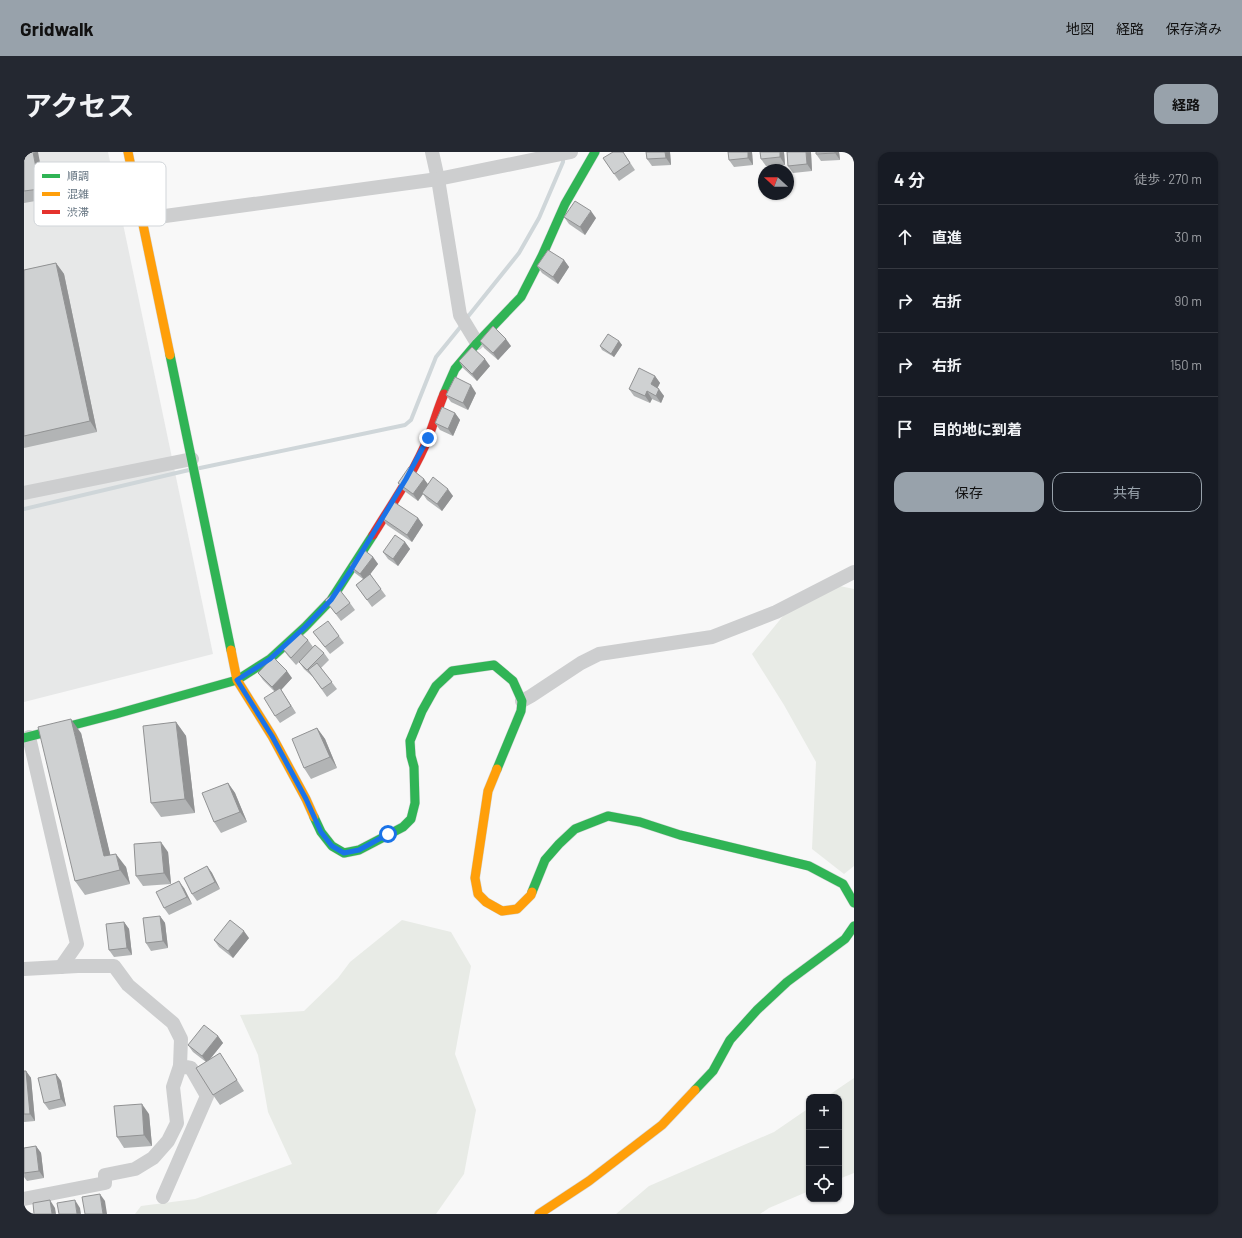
<!DOCTYPE html>
<html lang="ja">
<head>
<meta charset="utf-8">
<style>
	:root { --surface:#171b24; --page:#242831; --text:#f1f3f6; --muted:#9ea1a6; --line:#363941; --accent:#98a2ab }
	body { margin:0; font-family:Barlow,"Noto Sans JP",sans-serif; background:var(--page); color:var(--text) }
	.controls { position:absolute; right:12px; bottom:12px; display:grid; overflow:hidden; border-radius:8px; box-shadow:0 1px 3px #0004 }
	.controls button { width:36px; height:36px; display:grid; place-items:center; padding:0; border:0; border-bottom:1px solid var(--line); background:var(--surface); color:var(--text); font:20px sans-serif }
	.compass { position:absolute; left:734px; top:12px; width:36px; height:36px; border-radius:50%; background:var(--surface); box-shadow:0 1px 3px #0004; rotate:291deg }
	.stop { position:absolute; width:12px; height:12px; margin:-9px; border:3px solid #1a73e8; border-radius:50%; background:#fff }
	.stop.end { background:#1a73e8; border-color:#fff; box-shadow:0 1px 4px #0008 }
	.list { margin:0; padding:0; list-style:none }
	h2 { display:flex; justify-content:space-between; align-items:center; height:52px; margin:0; padding:0 16px; font-size:17px }
	h2 small { font-size:13px; font-weight:400; color:var(--muted) }
	.list li { display:grid; grid-template-columns:26px 1fr auto; gap:12px; align-items:center; box-sizing:border-box; height:64px; padding:0 16px; border-top:1px solid var(--line) }
	.list b { display:block; font-size:15px; white-space:nowrap }
	.list em { font-size:13px; font-style:normal; color:var(--muted) }
	.actions { display:flex; gap:8px; padding:12px 16px }
	.actions a { flex:1; padding:9px 0; border:1px solid var(--accent); border-radius:12px; text-align:center; font-size:14px; color:var(--accent) }
	.actions .main { background:var(--accent); color:#111 }
	.icon { flex:none; width:22px; height:22px; fill:none; stroke:currentColor; stroke-width:2; stroke-linecap:round; stroke-linejoin:round }
	.map { position:relative; flex:none; width:830px; height:1062px; overflow:hidden; border-radius:12px }
	header { display:flex; align-items:center; gap:24px; box-sizing:border-box; height:56px; padding:0 20px; background:var(--accent); color:#111 }
	header strong { font-size:19px }
	nav { display:flex; gap:22px; margin-inline-start:auto; font-size:14px }
	.intro { display:flex; align-items:center; justify-content:space-between; box-sizing:border-box; height:96px; padding:0 24px }
	h1 { margin:0; font-size:28px }
	.button { padding:10px 18px; border-radius:12px; background:var(--accent); color:#111; font-size:14px; font-weight:700 }
	main { display:flex; gap:24px; padding:0 24px }
	aside { flex:1; background:var(--surface); border-radius:12px; box-shadow:0 1px 3px #0004 }
	.map>svg:first-child { display:block }
	.built { fill:#e7e8e8 }
	.green { fill:#e8ebe6 }
	.lines { fill:none; stroke-linecap:round; stroke-linejoin:round }
	.stream { stroke:#cfd6d9; stroke-width:4 }
	.fast-casing { stroke:#d4d5d6; stroke-width:10 }
	.slow-casing { stroke:#d4d5d6; stroke-width:10 }
	.jam-casing { stroke:#d4d5d6; stroke-width:10 }
	.street { stroke:#cdcecf; stroke-width:14 }
	.fast { stroke:#30b455; stroke-width:9 }
	.slow { stroke:#ff9f0a; stroke-width:9 }
	.jam { stroke:#e5322d; stroke-width:9 }
	.wall { fill:#b2b4b5 }
	.shaded-wall { fill:#919293 }
	.building { fill:#cfd1d2; stroke:#919293 }
	.route { stroke:#1a73e8; stroke-width:5 }
	.key { fill:#fff; stroke:#d1d5d9; stroke-width:1 }
	.key-label { font-size:11px; fill:#657481 }
</style>
</head>
<body>
<header>
<strong>Gridwalk</strong>
<nav><a>地図</a><a>経路</a><a>保存済み</a></nav>
</header>
<div class="intro"><h1>アクセス</h1><a class="button">経路</a></div>
<main>
<div class="map">
<svg width="830" height="1062" viewBox="0 0 830 1062">
	<rect width="100%" height="100%" fill="#f8f8f8"/>
	<polygon class="built" points="0,0 84,0 189,502 0,550"/>
	<g class="green">
		<polygon points="806,432 830,437 830,714 820,722 788,697 792,610 760,553 728,502 759,464"/>
		<polygon points="378,768 427,780 447,814 431,902 452,958 440,1022 412,1062 111,1062 117,1054 171,1047 268,1012 244,960 234,903 216,863 280,859 314,826 326,810"/>
		<polygon points="830,926 830,1021 815,1027 815,945 802,945"/>
		<polygon points="785,956 785,1039 745,1056 736,1062 592,1062 625,1034 750,980"/>
	</g>
	<g class="lines">
		<g class="stream">
			<polyline points="442,167 495,101 515,66 539,10 539,5"/>
			<polyline points="176,316 381,273 387,268 412,205 438,173"/>
			<polyline points="0,357 165,318"/>
		</g>
		<defs>
			<g id="fast">
				<polyline points="146,203 207,498"/>
				<polyline points="420,242 431,217 453,191 497,145 518,104 541,52 571,0"/>
				<polyline points="0,586 92,562 213,528 246,507 281,475 307,448 349,383"/>
				<polyline points="290,665 297,680 308,694 320,701 335,698 379,675 387,667 391,651 390,615 387,604 386,589 398,559 412,534 428,519 470,513 489,529 498,549 497,559 473,617"/>
				<polyline points="508,740 521,708 535,692 551,677 584,664 616,670 656,683 785,714 819,732 830,751"/>
				<polyline points="671,938 689,919 706,888 733,858 763,830 821,787 830,774"/>
			</g>
			<g id="slow">
				<polyline points="104,0 146,203"/>
				<polyline points="207,498 213,528 248,584 282,647 290,665"/>
				<polyline points="473,617 464,639 451,726 454,742 462,750 478,759 493,757 507,743 508,740"/>
				<polyline points="515,1062 565,1029 638,973 671,938"/>
			</g>
			<path id="jam" d="M349 383C368 352 391 319 404 286 410 271 414 256 420 242"/>
		</defs>
		<use href="#fast" class="fast-casing"/>
		<use href="#slow" class="slow-casing"/>
		<use href="#jam" class="jam-casing"/>
		<g class="street">
			<polyline points="408,0 414,27 436,163 453,191"/>
			<polyline points="119,67 414,27 547,0"/>
			<polyline points="0,341 168,307"/>
			<polyline points="498,549 507,544 557,511 575,502 688,485 752,460 830,420"/>
			<polyline points="5,585 53,792 37,815"/>
			<polyline points="0,817 54,814 90,814 104,833 149,871 157,887 156,914 167,916 183,944 139,1045"/>
			<polyline points="0,1047 81,1031 81,1023 111,1017 129,1006 144,989 153,971 149,935 156,914"/>
		</g>
		<use href="#fast" class="fast"/>
		<use href="#slow" class="slow"/>
		<use href="#jam" class="jam"/>
	</g>
	<g class="wall">
		<polygon points="0,0 23,47 0,51"/>
		<polygon points="599,0 611,18 595,29 579,6"/>
		<polygon points="622,0 646,0 647,13 628,14 623,7"/>
		<polygon points="728,0 729,13 710,15 705,8"/>
		<polygon points="736,0 760,0 761,13 742,14 737,7"/>
		<polygon points="763,0 787,0 788,19 769,21 764,14"/>
		<polygon points="792,0 815,0 816,8 797,9 792,2"/>
		<polygon points="540,65 572,66 561,83 545,72"/>
		<polygon points="540,108 545,115 534,132 518,121 513,114"/>
		<polygon points="32,111 40,122 73,280 0,296 0,118"/>
		<polygon points="456,189 487,194 474,208 460,196"/>
		<polygon points="595,189 598,193 590,205 578,198 576,194"/>
		<polygon points="435,209 466,214 453,229 439,216"/>
		<polygon points="631,224 636,231 633,236 640,244 637,251 628,247 626,251 610,244 605,237"/>
		<polygon points="452,241 444,258 427,250 422,243"/>
		<polygon points="431,261 436,268 429,284 416,278 411,271"/>
		<polygon points="400,327 404,332 429,344 418,359 403,348 399,342 394,349 379,338 374,331"/>
		<polygon points="358,366 394,366 399,373 388,390 363,373"/>
		<polygon points="381,390 386,397 374,414 364,407 359,400"/>
		<polygon points="349,405 354,412 346,422 362,444 348,455 332,433 339,427 331,421 326,414"/>
		<polygon points="301,448 326,451 331,458 317,469"/>
		<polygon points="289,480 315,484 320,491 306,502"/>
		<polygon points="284,488 289,495 300,501 305,508 297,516 313,537 303,545 289,525 280,517 275,510 272,513 264,504 259,497"/>
		<polygon points="234,521 268,526 257,538 272,561 256,571 251,564 250,539 239,528"/>
		<polygon points="152,570 162,584 171,661 137,665 127,651"/>
		<polygon points="293,576 301,587 313,616 287,627 280,616"/>
		<polygon points="57,581 86,703 102,715 106,732 61,743 51,729"/>
		<polygon points="204,631 211,641 223,670 197,681 190,670"/>
		<polygon points="144,700 147,732 119,734 112,724"/>
		<polygon points="183,714 188,721 196,737 173,749 168,742"/>
		<polygon points="160,736 168,752 145,763 140,756"/>
		<polygon points="136,764 141,771 144,796 127,799 122,791"/>
		<polygon points="100,770 105,777 108,803 90,805 85,798"/>
		<polygon points="225,786 209,806 195,795 190,788"/>
		<polygon points="194,884 199,891 185,908 203,912 220,939 196,953 189,943 182,910 169,900 164,893"/>
		<polygon points="0,919 2,919 7,926 11,969 0,970"/>
		<polygon points="32,922 37,929 42,954 25,958 20,951"/>
		<polygon points="125,962 128,994 100,996 93,985"/>
		<polygon points="12,994 17,1001 20,1026 3,1029 0,1025 0,996"/>
	</g>
	<g class="shaded-wall">
		<polygon points="9,0 14,0 23,47 16,37"/>
		<polygon points="641,0 646,0 647,13 642,6"/>
		<polygon points="724,0 728,0 729,13 724,6"/>
		<polygon points="756,0 760,0 761,13 756,5"/>
		<polygon points="782,0 787,0 787,1 788,19 783,12"/>
		<polygon points="811,0 815,0 816,8 811,1"/>
		<polygon points="567,59 572,66 561,83 556,75"/>
		<polygon points="540,108 545,115 534,132 529,125"/>
		<polygon points="32,111 40,122 73,280 66,269"/>
		<polygon points="482,187 487,194 474,208 469,201"/>
		<polygon points="595,189 598,193 590,205 587,202"/>
		<polygon points="461,207 466,214 453,229 448,222"/>
		<polygon points="631,224 636,231 632,239 627,232"/>
		<polygon points="447,233 452,241 444,258 439,251"/>
		<polygon points="635,237 640,244 637,251 632,244"/>
		<polygon points="623,239 628,247 626,251 621,244"/>
		<polygon points="431,261 436,268 429,284 424,277"/>
		<polygon points="400,327 405,334 398,341 399,342 394,349 389,342"/>
		<polygon points="424,337 429,344 418,359 413,352"/>
		<polygon points="394,366 399,373 388,390 383,383"/>
		<polygon points="381,390 386,397 374,414 369,407"/>
		<polygon points="349,405 354,412 341,429 336,422"/>
		<polygon points="263,519 268,526 257,538 272,561 267,554 253,542 248,535"/>
		<polygon points="47,567 57,581 90,718 80,704"/>
		<polygon points="152,570 162,584 171,661 161,647"/>
		<polygon points="293,576 301,587 313,616 306,605"/>
		<polygon points="204,631 211,641 223,670 216,660"/>
		<polygon points="137,690 144,700 147,732 140,721"/>
		<polygon points="92,702 102,715 106,732 96,718"/>
		<polygon points="183,714 188,721 196,737 191,730"/>
		<polygon points="155,729 160,736 168,752 163,745"/>
		<polygon points="136,764 141,771 144,796 139,789"/>
		<polygon points="100,770 105,777 108,803 103,796"/>
		<polygon points="220,779 225,786 209,806 204,799"/>
		<polygon points="194,884 199,891 183,911 178,904"/>
		<polygon points="2,919 7,926 11,969 6,962"/>
		<polygon points="32,922 37,929 42,954 37,947"/>
		<polygon points="118,952 125,962 128,994 120,983"/>
		<polygon points="12,994 17,1001 20,1026 15,1019"/>
		<polygon points="76,1042 81,1049 83,1062 79,1062"/>
		<polygon points="26,1048 31,1056 32,1062 28,1062"/>
		<polygon points="51,1048 56,1056 57,1062 53,1062"/>
		<polygon points="0,1055 2,1058 3,1062 0,1062"/>
	</g>
	<g class="building">
		<polygon points="0,0 9,0 16,37 0,39"/>
		<polygon points="589,0 599,0 606,11 590,22 579,6"/>
		<polygon points="622,0 641,0 642,6 623,7"/>
		<polygon points="704,0 724,0 724,6 705,8"/>
		<polygon points="736,0 756,0 756,5 737,7"/>
		<polygon points="763,0 782,0 783,12 764,14"/>
		<polygon points="792,0 811,0 811,1 792,2"/>
		<polygon points="551,49 567,59 556,75 540,65"/>
		<polygon points="524,98 540,108 529,125 513,114"/>
		<polygon points="32,111 66,269 0,284 0,118"/>
		<polygon points="469,174 482,187 469,201 456,189"/>
		<polygon points="584,182 595,189 587,202 576,194"/>
		<polygon points="448,195 461,207 448,222 435,209"/>
		<polygon points="615,216 631,224 627,232 635,237 632,244 623,239 621,244 605,237"/>
		<polygon points="431,225 447,233 439,251 422,243"/>
		<polygon points="418,255 431,261 424,277 411,271"/>
		<polygon points="385,315 400,327 389,342 374,331"/>
		<polygon points="409,325 424,337 413,352 398,341"/>
		<polygon points="370,350 394,366 383,383 358,366"/>
		<polygon points="371,383 381,390 369,407 359,400"/>
		<polygon points="339,397 349,405 336,422 326,414"/>
		<polygon points="346,422 357,437 343,448 332,433"/>
		<polygon points="315,437 326,451 312,462 301,448"/>
		<polygon points="304,469 315,484 301,495 289,480"/>
		<polygon points="275,480 284,488 267,506 259,497"/>
		<polygon points="291,493 300,501 283,518 275,510"/>
		<polygon points="249,505 263,519 248,535 234,521"/>
		<polygon points="293,511 308,530 298,537 284,518"/>
		<polygon points="256,536 267,554 251,564 240,546"/>
		<polygon points="47,567 80,704 92,702 96,718 51,729 14,575"/>
		<polygon points="152,570 161,647 127,651 119,574"/>
		<polygon points="293,576 306,605 280,616 268,587"/>
		<polygon points="204,631 216,660 190,670 178,641"/>
		<polygon points="137,690 140,721 112,724 110,692"/>
		<polygon points="183,714 191,730 168,742 160,726"/>
		<polygon points="155,729 163,745 140,756 132,740"/>
		<polygon points="136,764 139,789 122,791 119,766"/>
		<polygon points="206,768 220,779 204,799 190,788"/>
		<polygon points="100,770 103,796 85,798 82,772"/>
		<polygon points="180,873 194,884 178,904 164,893"/>
		<polygon points="196,901 213,928 189,943 172,916"/>
		<polygon points="0,919 2,919 6,962 0,962"/>
		<polygon points="32,922 37,947 20,951 14,926"/>
		<polygon points="118,952 120,983 93,985 90,954"/>
		<polygon points="12,994 15,1019 0,1021 0,996"/>
		<polygon points="76,1042 79,1062 61,1062 58,1045"/>
		<polygon points="26,1048 28,1062 10,1062 9,1051"/>
		<polygon points="51,1048 53,1062 35,1062 33,1051"/>
	</g>
	<g class="lines">
		<polyline class="route" points="364,682 335,698 320,701 308,694 297,680 282,647 248,584 213,528 246,507 281,475 307,448 327,418 382,327 404,286"/>
	</g>
	<rect x="10" y="10" width="132" height="64" rx="6" class="key"/>
	<rect x="18" y="22" width="18" height="4" fill="#30b455"/>
	<rect x="18" y="40" width="18" height="4" fill="#ff9f0a"/>
	<rect x="18" y="58" width="18" height="4" fill="#e5322d"/>
	<g class="key-label">
		<text x="43" y="28">順調</text>
		<text x="43" y="46">混雑</text>
		<text x="43" y="64">渋滞</text>
	</g>
</svg>
<div class="controls">
<button>+</button>
<button>−</button>
<button><svg class="icon" aria-label="locate" viewBox="0 0 24 24"><circle cx="12" cy="12" r="6"/><path d="M12 2v4M12 18v4M2 12h4M18 12h4"/></svg></button>
</div>
<svg class="compass" viewBox="-18 -18 36 36"><path d="M0-13l5 13h-10z" fill="#e53935"/><path d="M0 13l5-13h-10z" fill="#9ea1a6"/></svg>
<div class="stop" style="left:364px;top:682px"></div>
<div class="stop end" style="left:404px;top:286px"></div>
</div>
<aside>
<h2>4 分<small>徒歩 · 270 m</small></h2>
<ul class="list">
<li><svg class="icon" aria-label="ahead" viewBox="0 0 24 24"><path d="M12 20V5M6 11l6-6 6 6"/></svg><div><b>直進</b></div><em>30 m</em></li>
<li><svg class="icon" aria-label="right" viewBox="0 0 24 24"><path d="M7 20v-9h11M14 6l5 5-5 5"/></svg><div><b>右折</b></div><em>90 m</em></li>
<li><svg class="icon" aria-label="right" viewBox="0 0 24 24"><path d="M7 20v-9h11M14 6l5 5-5 5"/></svg><div><b>右折</b></div><em>150 m</em></li>
<li><svg class="icon" aria-label="arrive" viewBox="0 0 24 24"><path d="M6 21V4h12l-3 4 3 4H6"/></svg><div><b>目的地に到着</b></div></li>
</ul>
<div class="actions"><a class="main">保存</a><a>共有</a></div>
</aside>
</main>
</body>
</html>
